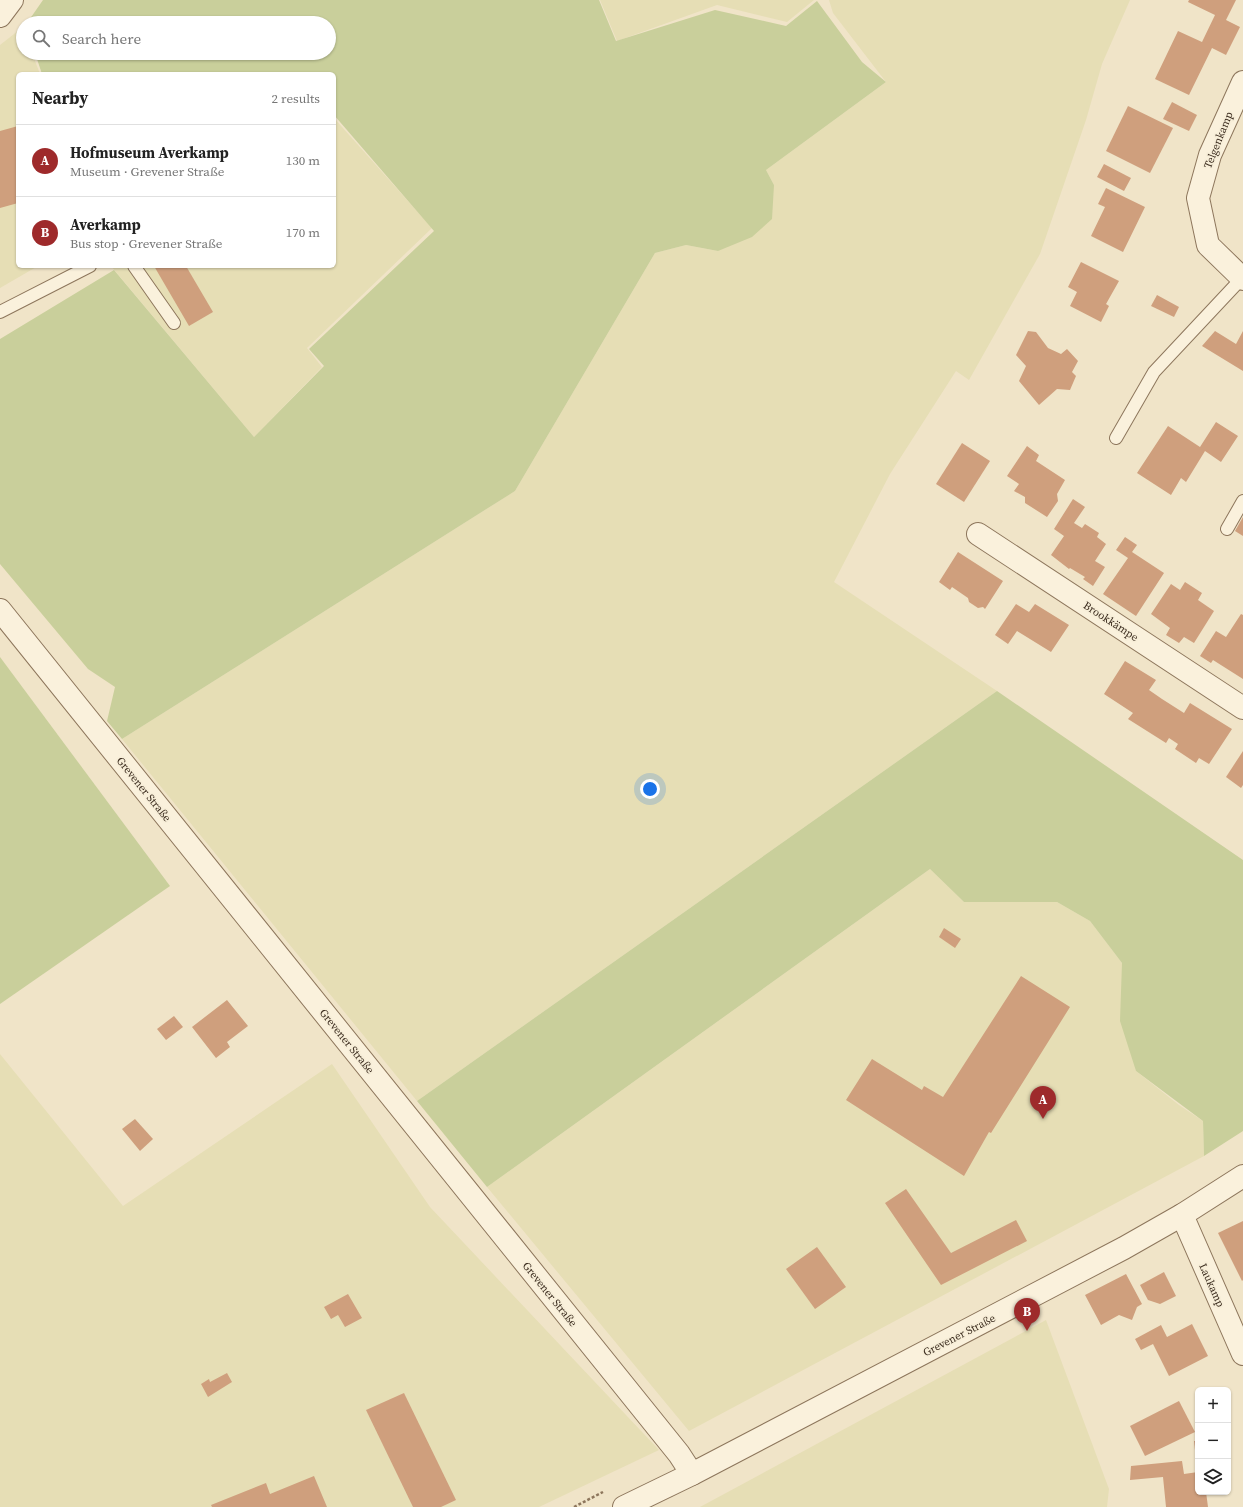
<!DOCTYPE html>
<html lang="en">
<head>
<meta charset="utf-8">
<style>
	:root { --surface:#fff; --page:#f2f2f2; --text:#222; --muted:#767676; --line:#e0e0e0; --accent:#9e2a2b }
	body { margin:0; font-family:"Source Serif 4",serif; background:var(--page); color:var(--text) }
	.controls { position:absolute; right:12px; bottom:12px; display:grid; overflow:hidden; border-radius:6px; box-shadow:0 1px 3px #0004 }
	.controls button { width:36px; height:36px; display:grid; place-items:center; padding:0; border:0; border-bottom:1px solid var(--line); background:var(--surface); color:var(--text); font:20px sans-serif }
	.you { position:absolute; left:650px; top:789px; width:14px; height:14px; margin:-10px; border:3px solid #fff; border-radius:50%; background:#1a73e8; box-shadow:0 0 0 6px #1a73e833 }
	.badge { display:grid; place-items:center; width:26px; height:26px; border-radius:50%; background:var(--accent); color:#fff; font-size:13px; font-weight:700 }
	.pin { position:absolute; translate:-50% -33px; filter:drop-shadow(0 1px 2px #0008) }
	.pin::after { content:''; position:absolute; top:21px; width:14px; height:12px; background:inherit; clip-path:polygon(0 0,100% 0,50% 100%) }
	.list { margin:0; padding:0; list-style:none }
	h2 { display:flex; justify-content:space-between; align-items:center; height:52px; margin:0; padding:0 16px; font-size:17px }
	h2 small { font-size:13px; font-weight:400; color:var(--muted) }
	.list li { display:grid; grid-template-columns:26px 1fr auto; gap:12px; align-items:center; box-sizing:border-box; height:72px; padding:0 16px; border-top:1px solid var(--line) }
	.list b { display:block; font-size:15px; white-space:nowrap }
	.list p { margin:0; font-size:13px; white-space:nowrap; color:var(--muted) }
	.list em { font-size:13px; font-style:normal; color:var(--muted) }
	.icon { flex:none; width:22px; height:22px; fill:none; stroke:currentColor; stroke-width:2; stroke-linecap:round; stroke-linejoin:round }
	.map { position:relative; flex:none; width:1243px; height:1507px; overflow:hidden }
	.search { position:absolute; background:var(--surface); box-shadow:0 1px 3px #0004; left:16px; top:16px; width:320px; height:44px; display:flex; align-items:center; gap:10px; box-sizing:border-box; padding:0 14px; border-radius:22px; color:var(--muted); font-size:15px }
	.panel { position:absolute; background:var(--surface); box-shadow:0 1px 3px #0004; left:16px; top:72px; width:320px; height:196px; border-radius:6px }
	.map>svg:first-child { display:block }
	.farmland { fill:#e6deb5 }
	.green { fill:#c9cf9b }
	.building { fill:#cf9f7d }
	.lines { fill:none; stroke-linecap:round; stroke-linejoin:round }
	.service-casing { stroke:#8d765c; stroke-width:14 }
	.minor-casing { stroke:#8d765c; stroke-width:24 }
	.tertiary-casing { stroke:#8d765c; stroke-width:24 }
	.path { stroke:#8d765c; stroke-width:2.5; stroke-dasharray:3 2; stroke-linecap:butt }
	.service { stroke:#faf1dc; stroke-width:12 }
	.minor { stroke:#faf1dc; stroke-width:22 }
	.tertiary { stroke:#faf1dc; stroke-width:22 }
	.labels { text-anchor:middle; stroke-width:3.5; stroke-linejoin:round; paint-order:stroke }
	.street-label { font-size:11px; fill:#3d2e20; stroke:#f7eed8 }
</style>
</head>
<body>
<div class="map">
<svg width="1243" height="1507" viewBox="0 0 1243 1507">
	<rect width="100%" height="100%" fill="#f0e4c8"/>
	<g class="farmland">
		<polygon points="600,0 814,0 787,22 717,5 617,41"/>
		<polygon points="829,0 1130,0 1102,64 1086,120 1040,254 969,380 956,371 890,474 834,582 997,691 417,1101 122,739 515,491 655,253 686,245 718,251 774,185 766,170 886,82 833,13"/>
		<polygon points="23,27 23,53 32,53 40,74 18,74 18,266 38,266 0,288 0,45"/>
		<polygon points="334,118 432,228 307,348 322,367 254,437 111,266 334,266"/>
		<polygon points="930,869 964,902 1057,902 1090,921 1122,963 1122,981 1136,1071 1179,1105 1203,1121 1204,1156 689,1431 487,1187"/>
		<polygon points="0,1054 123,1206 332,1064 430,1207 659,1450 539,1507 0,1507"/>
		<polygon points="1046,1320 1109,1489 1107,1507 700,1507"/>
	</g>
	<g class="green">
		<polygon points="43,0 599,0 616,41 715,10 786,26 817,1 862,62 886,82 766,170 774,185 772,219 752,237 718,251 686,245 655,253 515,491 122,739 107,721 115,687 88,669 0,564 0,339 114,270 254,437 324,366 309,349 434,231 334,115 334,74 42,74 35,53 329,53 329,23 27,23"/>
		<polygon points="0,657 170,886 0,1004"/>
		<polygon points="997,691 1243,860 1243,1131 1204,1156 1203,1121 1136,1071 1120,1021 1122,963 1090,921 1057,902 964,902 930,869 487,1187 417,1101"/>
	</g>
	<g class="building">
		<polygon points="1189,0 1236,0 1226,20 1240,27 1226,55 1212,48 1189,95 1155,79 1178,31 1202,42 1215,15 1188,2"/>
		<polygon points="1172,102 1197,115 1189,131 1163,119"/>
		<polygon points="1128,106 1173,128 1150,173 1106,151"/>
		<polygon points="18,126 18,203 0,208 0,131"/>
		<polygon points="1104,164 1131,178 1124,191 1097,177"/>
		<polygon points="1106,188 1145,207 1123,252 1091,236 1105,207 1098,204"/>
		<polygon points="1081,262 1119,281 1106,304 1109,306 1101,322 1070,306 1077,292 1068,287"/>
		<polygon points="154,266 186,266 213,312 189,326"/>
		<polygon points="1157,295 1179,307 1174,317 1151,306"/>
		<polygon points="1028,331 1036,332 1048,348 1061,354 1067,349 1078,361 1072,372 1076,376 1070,390 1057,389 1039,405 1019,381 1026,366 1016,355"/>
		<polygon points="1215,331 1236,344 1243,331 1243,371 1202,346"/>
		<polygon points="1216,422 1238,436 1221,462 1205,451 1186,482 1181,478 1171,495 1137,473 1168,426 1200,447"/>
		<polygon points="962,443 990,461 964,502 936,484"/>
		<polygon points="1027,446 1039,455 1036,461 1065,480 1057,494 1058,501 1047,517 1025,503 1025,497 1014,491 1019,484 1007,476"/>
		<polygon points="1073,499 1085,507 1074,523 1082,528 1085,524 1099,533 1097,537 1106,544 1095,561 1105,567 1093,586 1083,579 1085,577 1070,568 1069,569 1051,555 1064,536 1054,529"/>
		<polygon points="1243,517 1243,536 1235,531"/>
		<polygon points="1125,537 1137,545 1132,552 1164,573 1136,616 1103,594 1128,558 1116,550"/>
		<polygon points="958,552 1003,581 985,609 983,607 978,608 969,602 968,598 952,587 950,590 939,582"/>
		<polygon points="1185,582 1202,593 1198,600 1214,611 1194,643 1184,637 1179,643 1166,635 1170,628 1151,614 1171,584 1180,590"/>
		<polygon points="1016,604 1029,612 1035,604 1069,625 1051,652 1017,631 1008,644 995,635"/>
		<polygon points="1241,614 1243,615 1243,679 1213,660 1211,663 1200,656 1216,631 1226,637"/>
		<polygon points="1125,661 1156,680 1149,690 1162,699 1184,713 1190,703 1232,729 1209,764 1199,758 1196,763 1175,749 1178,744 1169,738 1166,743 1128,719 1133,713 1104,694"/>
		<polygon points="1243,751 1243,785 1241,788 1226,777"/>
		<polygon points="944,928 961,939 955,948 939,937"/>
		<polygon points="1021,976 1070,1007 991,1133 989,1132 964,1176 846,1100 872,1059 922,1090 924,1086 943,1097"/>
		<polygon points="227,1000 248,1026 227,1042 230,1047 216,1058 192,1027"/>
		<polygon points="174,1016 183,1027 166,1040 157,1029"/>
		<polygon points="135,1119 153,1139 140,1151 122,1129"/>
		<polygon points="906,1189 951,1253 1016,1220 1027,1241 941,1285 885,1203"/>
		<polygon points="1243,1221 1243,1280 1242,1281 1218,1233"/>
		<polygon points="817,1247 846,1287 815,1309 786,1269"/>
		<polygon points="1164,1272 1176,1296 1160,1304 1148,1300 1140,1285"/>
		<polygon points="1126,1274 1142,1304 1137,1307 1132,1320 1119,1315 1101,1325 1085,1295"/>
		<polygon points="348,1294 362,1318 345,1327 338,1315 331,1319 324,1307"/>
		<polygon points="1192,1324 1208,1356 1169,1376 1153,1344 1141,1350 1135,1339 1161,1325 1167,1337"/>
		<polygon points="227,1373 232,1382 208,1397 201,1384 209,1379 210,1382"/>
		<polygon points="404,1393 456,1500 441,1507 413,1507 366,1410"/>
		<polygon points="1179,1401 1195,1432 1145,1456 1130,1426"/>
		<polygon points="1194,1441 1198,1441 1198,1459 1196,1459"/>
		<polygon points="1182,1461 1184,1474 1198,1472 1198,1492 1206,1492 1208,1507 1166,1507 1163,1477 1130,1480 1131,1466"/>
		<polygon points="314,1476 327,1507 212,1507 211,1505 266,1483 270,1494"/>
	</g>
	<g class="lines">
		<defs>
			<g id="service">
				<polyline points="134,266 174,323"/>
				<polyline points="0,312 90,266"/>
				<polyline points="1116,438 1154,372 1242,278"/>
				<polyline points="1227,529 1243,501"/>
			</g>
			<g id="minor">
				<polyline points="0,16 12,0"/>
				<polyline points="1243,82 1210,155 1198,198 1208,245 1243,279"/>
				<polyline points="978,534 1243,708"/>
				<polyline points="0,610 679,1454 692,1474"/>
				<polyline points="1182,1215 1243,1354"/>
			</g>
			<polyline id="tertiary" points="624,1507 692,1474 1124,1248 1182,1215 1243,1176"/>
		</defs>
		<use href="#service" class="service-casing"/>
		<use href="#minor" class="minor-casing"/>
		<use href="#tertiary" class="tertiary-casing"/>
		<polyline class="path" points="574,1507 603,1492"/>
		<use href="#service" class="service"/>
		<use href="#minor" class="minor"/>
		<use href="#tertiary" class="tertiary"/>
	</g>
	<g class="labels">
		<g class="street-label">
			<text transform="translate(1218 140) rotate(-68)" y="4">Telgenkamp</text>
			<text transform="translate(1111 621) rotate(33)" y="4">Brookkämpe</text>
			<text transform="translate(144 789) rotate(51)" y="4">Grevener Straße</text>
			<text transform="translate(347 1041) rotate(51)" y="4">Grevener Straße</text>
			<text transform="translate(1212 1285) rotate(66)" y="4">Laukamp</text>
			<text transform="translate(550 1294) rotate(51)" y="4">Grevener Straße</text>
			<text transform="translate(959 1335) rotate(-27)" y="4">Grevener Straße</text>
		</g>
	</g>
</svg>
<div class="controls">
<button>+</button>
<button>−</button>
<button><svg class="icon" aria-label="layers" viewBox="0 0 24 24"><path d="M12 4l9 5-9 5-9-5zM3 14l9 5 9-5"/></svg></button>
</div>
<div class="you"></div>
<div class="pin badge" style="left:1043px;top:1119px">A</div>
<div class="pin badge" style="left:1027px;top:1331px">B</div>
<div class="search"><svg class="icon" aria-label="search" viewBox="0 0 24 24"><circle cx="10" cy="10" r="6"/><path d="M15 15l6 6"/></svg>Search here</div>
<section class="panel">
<h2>Nearby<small>2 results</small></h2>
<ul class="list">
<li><span class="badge">A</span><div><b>Hofmuseum Averkamp</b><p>Museum · Grevener Straße</p></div><em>130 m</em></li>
<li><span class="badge">B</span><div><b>Averkamp</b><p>Bus stop · Grevener Straße</p></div><em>170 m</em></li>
</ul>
</section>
</div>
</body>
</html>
